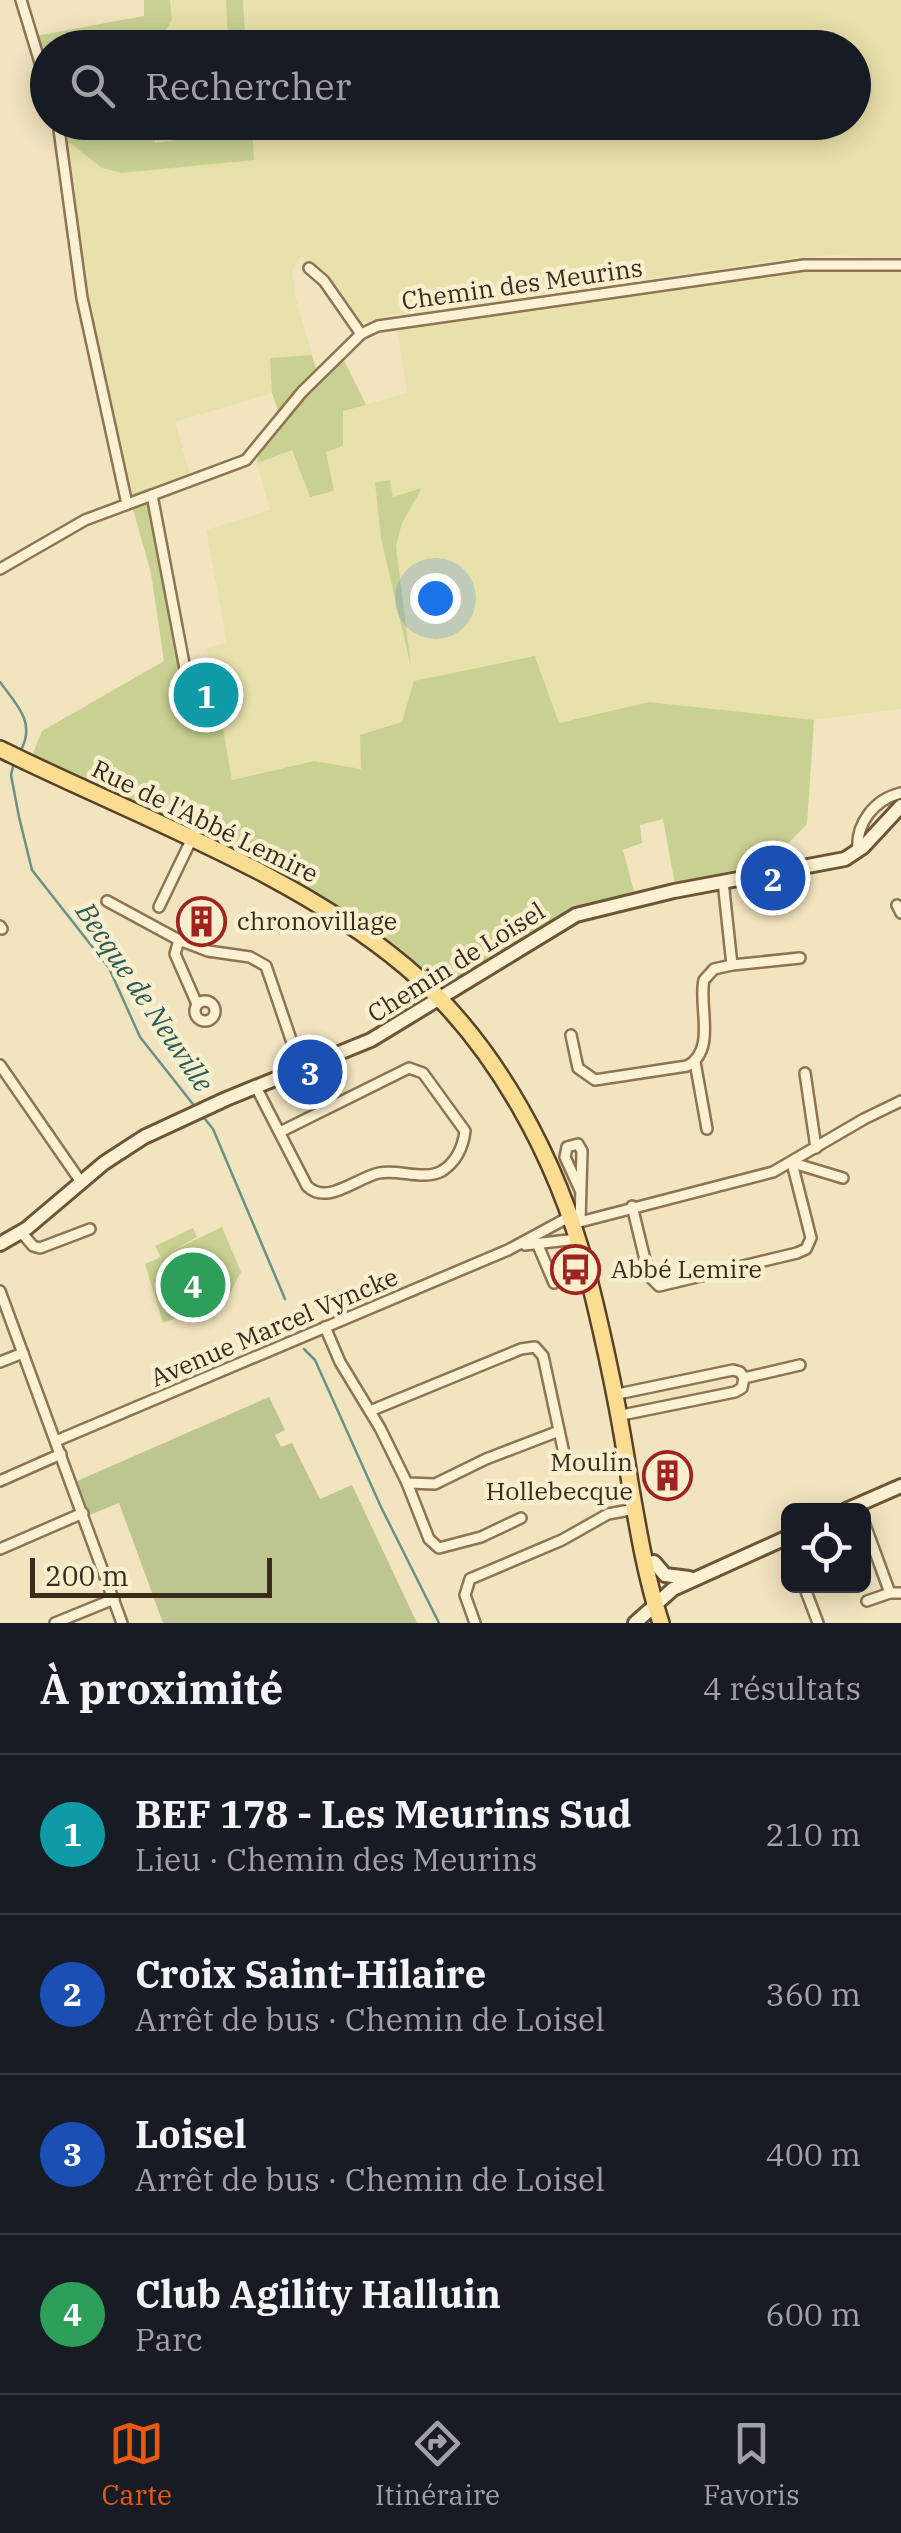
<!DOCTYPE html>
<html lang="fr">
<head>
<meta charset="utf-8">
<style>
	:root { --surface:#171b24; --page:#242831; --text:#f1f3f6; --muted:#9ea1a6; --line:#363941; --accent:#ea580c }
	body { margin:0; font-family:"IBM Plex Serif",serif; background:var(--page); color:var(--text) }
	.controls { position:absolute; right:30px; bottom:30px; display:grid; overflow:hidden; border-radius:15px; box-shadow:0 5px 25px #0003 }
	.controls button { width:90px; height:90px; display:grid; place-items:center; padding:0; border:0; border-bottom:2px solid var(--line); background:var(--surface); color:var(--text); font:50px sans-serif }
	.scale { position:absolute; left:30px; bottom:25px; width:242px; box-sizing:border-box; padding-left:10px; border:5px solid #3a2b1b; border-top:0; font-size:28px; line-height:35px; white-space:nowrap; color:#3a2b1b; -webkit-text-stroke:8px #f9eece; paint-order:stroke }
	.you { position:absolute; left:435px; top:598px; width:35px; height:35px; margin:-25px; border:8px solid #fff; border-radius:50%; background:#1a73e8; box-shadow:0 0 0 15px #1a73e833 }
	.badge { display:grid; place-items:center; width:65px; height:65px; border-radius:50%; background:var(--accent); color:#fff; font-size:32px; font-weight:700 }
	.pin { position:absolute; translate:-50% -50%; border:5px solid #fff; box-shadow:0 2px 10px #0006 }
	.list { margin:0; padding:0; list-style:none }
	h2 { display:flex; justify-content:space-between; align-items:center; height:130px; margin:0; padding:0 40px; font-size:42px }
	h2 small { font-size:32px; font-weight:400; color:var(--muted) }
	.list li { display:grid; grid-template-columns:65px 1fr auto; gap:30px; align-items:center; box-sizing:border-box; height:160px; padding:0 40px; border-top:2px solid var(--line) }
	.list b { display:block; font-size:38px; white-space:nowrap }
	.list p { margin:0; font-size:32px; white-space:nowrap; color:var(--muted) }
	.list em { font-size:32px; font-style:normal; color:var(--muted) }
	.icon { flex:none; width:55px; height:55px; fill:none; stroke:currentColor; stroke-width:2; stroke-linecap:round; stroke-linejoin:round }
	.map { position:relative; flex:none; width:901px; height:1623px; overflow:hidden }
	.search { position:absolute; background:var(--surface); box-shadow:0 5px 25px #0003; left:30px; right:30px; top:30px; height:110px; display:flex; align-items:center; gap:25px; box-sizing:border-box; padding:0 35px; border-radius:55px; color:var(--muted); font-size:38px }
	.sheet { height:770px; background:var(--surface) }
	nav { display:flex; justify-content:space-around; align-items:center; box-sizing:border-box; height:140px; border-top:2px solid var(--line); background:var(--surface); font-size:28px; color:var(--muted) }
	nav a { display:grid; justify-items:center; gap:5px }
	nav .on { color:var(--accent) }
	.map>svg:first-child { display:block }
	.farmland { fill:#e9e1ab; fill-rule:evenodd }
	.green { fill:#c8d191 }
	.cemetery { fill:#bdc591 }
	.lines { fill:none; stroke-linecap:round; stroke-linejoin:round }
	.stream { stroke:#689289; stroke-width:2.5 }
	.street-casing { stroke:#8c7455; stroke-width:14 }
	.secondary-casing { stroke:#6e5538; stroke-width:18 }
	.primary-casing { stroke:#59422a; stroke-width:20 }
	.street { stroke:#fcf1d2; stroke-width:9 }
	.secondary { stroke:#fcf1d2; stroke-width:12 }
	.primary { stroke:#fadd91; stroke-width:15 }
	.labels { text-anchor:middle; stroke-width:9; stroke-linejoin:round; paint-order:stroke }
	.street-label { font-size:25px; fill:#3a2b1b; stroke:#f9eece }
	.poi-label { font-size:25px; fill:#3a2b1b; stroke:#f9eece; text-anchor:start }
	.water-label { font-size:28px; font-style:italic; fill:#295c5a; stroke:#f9eece }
</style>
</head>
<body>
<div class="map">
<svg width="901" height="1623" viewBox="0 0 901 1623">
	<rect width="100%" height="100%" fill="#f2e4be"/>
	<g class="farmland">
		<polygon points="170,0 226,0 228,47 157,48 172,19"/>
		<polygon points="243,0 901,0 901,259 834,255 795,258 389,315 362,323 325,274 301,256 292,270 296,299 312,355 271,358 272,393 175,422 190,474 129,495 85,299 65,146 70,143 102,168 121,173 254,159 252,123 854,122 854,48 246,47"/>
		<polygon points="154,123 225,123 205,135 154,143"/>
		<path d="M815 270 901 272V709L814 720 649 702 559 723 536 657 402 722 361 770 314 761 232 780 207 648 227 643 206 530 270 510 257 463 292 449 310 497 342 411 407 393 397 328ZM390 480 392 497 421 489 402 523 396 546 408 650 381 539 376 482Z"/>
	</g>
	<g class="green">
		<polygon points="144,0 170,0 172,19 157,47 48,48 47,68 35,36 144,16"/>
		<polygon points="226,0 243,0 246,47 228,47"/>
		<polygon points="61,123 154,123 155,143 205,135 225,123 252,123 254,160 121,173 102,168 70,143 65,146"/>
		<polygon points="312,355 315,366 325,377 343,358 366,405 343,411 343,446 326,452 334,491 310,497 292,450 257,463 259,452 281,419 272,393 270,358"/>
		<polygon points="390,480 393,497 422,488 402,523 396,546 411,667 381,539 375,482"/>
		<polygon points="148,488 187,687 215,683 232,780 314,761 361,769 360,735 402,722 414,681 535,656 559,723 649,702 814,720 807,824 772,860 675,885 663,819 640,825 642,843 623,850 634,891 575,910 450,986 437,983 397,946 282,875 106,790 31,758 42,731 164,661 151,573 129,495"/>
		<polygon points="222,1227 241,1272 228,1297 163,1323 145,1264 161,1257 155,1246 193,1228 197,1237 170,1252"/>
	</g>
	<polygon class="cemetery" points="269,1397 285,1430 275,1435 281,1447 292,1443 320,1499 352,1485 417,1623 163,1623 119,1503 90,1515 77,1481"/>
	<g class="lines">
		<g class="stream">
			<path d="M0 682C16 704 35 721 22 748"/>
			<polyline points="13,767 11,775 19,817 32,870 109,968 140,1037 196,1108"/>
			<polyline points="201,1114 213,1129 285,1299"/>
			<polyline points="304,1349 315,1360 381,1507 439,1623"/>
		</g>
		<defs>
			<g id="street">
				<polyline points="21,0 48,89"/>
				<polyline points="58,122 82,298 127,504"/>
				<polyline points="309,268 324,281 361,334"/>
				<polyline points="152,495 185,669"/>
				<polyline points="0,569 85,520 246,460 302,392 361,334 378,326 804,265 901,265"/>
				<path d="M858 852C855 823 875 799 901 793"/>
				<polyline points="107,901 179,940 175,954 197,1004"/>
				<polyline points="897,905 901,913"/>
				<polyline points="159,907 196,830"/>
				<polyline points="0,926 2,929"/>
				<polyline points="179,940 208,951 250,957 266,966 301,1069"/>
				<polyline points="732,965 800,958"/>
				<circle cx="205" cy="1011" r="10"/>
				<path d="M571 1035 578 1068 595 1080 687 1066C717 1051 698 1005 704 980L714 969 732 965 723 881"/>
				<polyline points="695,1062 707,1129"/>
				<polyline points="0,1065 81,1182"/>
				<polyline points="805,1073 816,1148"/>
				<path d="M256 1087 307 1186C327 1206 356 1178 379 1173 399 1169 424 1181 442 1171 456 1162 463 1147 465 1131L423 1073 409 1068 280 1132"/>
				<polyline points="793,1163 843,1178"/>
				<polyline points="580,1190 565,1157 567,1147 578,1144 582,1151 580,1221"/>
				<polyline points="632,1206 649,1276 659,1286 797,1253 806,1249 811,1238 792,1163"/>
				<polyline points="572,1224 773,1172 864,1119 901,1101"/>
				<polyline points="21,1232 33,1246 40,1248 90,1229"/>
				<polyline points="537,1243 554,1283"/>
				<polyline points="525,1245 577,1239"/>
				<polyline points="0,1291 122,1623"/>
				<polyline points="325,1327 340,1362 380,1428 407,1483 435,1484 486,1459 559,1431"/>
				<polyline points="0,1362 23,1353"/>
				<polyline points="744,1378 800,1365"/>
				<polyline points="613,1395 733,1370 740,1372 744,1378 742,1388 735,1392 617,1416"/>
				<polyline points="370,1411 521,1349 535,1347 543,1356 565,1458"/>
				<polyline points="56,1441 508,1250 569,1217"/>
				<polyline points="0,1481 61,1454"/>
				<polyline points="407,1483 429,1539 439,1548 481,1537 521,1518"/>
				<polyline points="864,1522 890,1593"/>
				<polyline points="0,1549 83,1513"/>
				<polyline points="804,1586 818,1623"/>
				<polyline points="867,1601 890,1593 901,1593"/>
				<polyline points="55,1623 114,1599"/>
				<polyline points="475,1623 465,1595 470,1579 562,1540 608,1514 635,1509"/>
			</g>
			<g id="secondary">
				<polyline points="0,1244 26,1229 104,1163 144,1137 226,1099 371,1040 576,915 674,891 845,859 863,847 901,806"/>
				<polyline points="846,1510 901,1486"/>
				<polyline points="654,1562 665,1575 689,1578"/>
				<polyline points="635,1623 673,1589 788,1537"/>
			</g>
			<path id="primary" d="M0 749C133 815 292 871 406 967 497 1044 558 1161 588 1275 605 1343 620 1414 630 1483 638 1529 646 1578 661 1623"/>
		</defs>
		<use href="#street" class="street-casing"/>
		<use href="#secondary" class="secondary-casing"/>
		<use href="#primary" class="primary-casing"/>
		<use href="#street" class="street"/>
		<use href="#secondary" class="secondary"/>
		<use href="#primary" class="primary"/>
	</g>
	<defs>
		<symbol id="building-ring" viewBox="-11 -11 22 22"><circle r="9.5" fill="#f9eece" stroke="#a1221f" stroke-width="1.5"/><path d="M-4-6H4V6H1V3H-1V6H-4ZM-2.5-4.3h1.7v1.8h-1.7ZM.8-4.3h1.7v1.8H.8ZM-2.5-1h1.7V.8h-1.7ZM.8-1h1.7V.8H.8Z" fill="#a1221f"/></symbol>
		<symbol id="bus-ring" viewBox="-11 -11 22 22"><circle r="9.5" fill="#f9eece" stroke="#a1221f" stroke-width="1.5"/><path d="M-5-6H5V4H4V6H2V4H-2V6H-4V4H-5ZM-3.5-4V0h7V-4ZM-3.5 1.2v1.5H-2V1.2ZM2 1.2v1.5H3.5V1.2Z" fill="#a1221f"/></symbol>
	</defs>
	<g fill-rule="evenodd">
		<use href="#building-ring" x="174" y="894" width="55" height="55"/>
		<use href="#bus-ring" x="548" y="1242" width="55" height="55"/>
		<use href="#building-ring" x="640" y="1448" width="55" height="55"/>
	</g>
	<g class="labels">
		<g class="street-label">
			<text transform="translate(522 284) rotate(-8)" y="9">Chemin des Meurins</text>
			<text transform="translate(205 821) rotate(26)" y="9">Rue de l'Abbé Lemire</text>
			<text transform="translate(456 962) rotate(-32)" y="9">Chemin de Loisel</text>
			<text transform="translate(274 1327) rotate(-23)" y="9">Avenue Marcel Vyncke</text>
		</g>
		<g class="poi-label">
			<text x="237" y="930">chronovillage</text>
			<text x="611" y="1278">Abbé Lemire</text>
			<text x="633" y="1471" text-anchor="end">Moulin<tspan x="633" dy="29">Hollebecque</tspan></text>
		</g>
		<g class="water-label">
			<text transform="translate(145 997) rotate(56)" y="10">Becque de Neuville</text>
		</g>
	</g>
</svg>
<div class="controls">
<button><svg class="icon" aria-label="locate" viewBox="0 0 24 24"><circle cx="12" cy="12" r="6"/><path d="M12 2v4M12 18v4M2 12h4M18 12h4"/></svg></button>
</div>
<div class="scale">200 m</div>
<div class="you"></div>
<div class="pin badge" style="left:206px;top:695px;background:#0f9aa8">1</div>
<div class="pin badge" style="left:773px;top:878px;background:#1a4fb4">2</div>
<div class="pin badge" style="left:310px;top:1072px;background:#1a4fb4">3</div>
<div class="pin badge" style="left:193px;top:1285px;background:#2e9e5b">4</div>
<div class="search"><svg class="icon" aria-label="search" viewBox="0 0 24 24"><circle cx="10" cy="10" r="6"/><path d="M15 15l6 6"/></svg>Rechercher</div>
</div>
<section class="sheet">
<h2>À proximité<small>4 résultats</small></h2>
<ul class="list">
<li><span class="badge" style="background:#0f9aa8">1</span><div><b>BEF 178 - Les Meurins Sud</b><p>Lieu · Chemin des Meurins</p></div><em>210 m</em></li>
<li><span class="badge" style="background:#1a4fb4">2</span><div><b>Croix Saint-Hilaire</b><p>Arrêt de bus · Chemin de Loisel</p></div><em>360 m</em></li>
<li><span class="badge" style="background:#1a4fb4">3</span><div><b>Loisel</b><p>Arrêt de bus · Chemin de Loisel</p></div><em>400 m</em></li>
<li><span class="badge" style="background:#2e9e5b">4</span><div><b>Club Agility Halluin</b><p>Parc</p></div><em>600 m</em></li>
</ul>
</section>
<nav>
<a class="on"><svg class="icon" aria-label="map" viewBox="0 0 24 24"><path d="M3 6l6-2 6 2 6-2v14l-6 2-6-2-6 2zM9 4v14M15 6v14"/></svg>Carte</a>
<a><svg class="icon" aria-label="directions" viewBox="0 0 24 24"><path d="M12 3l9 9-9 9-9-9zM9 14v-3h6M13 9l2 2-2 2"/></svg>Itinéraire</a>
<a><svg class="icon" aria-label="saved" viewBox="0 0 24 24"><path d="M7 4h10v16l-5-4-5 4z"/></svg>Favoris</a>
</nav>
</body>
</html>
